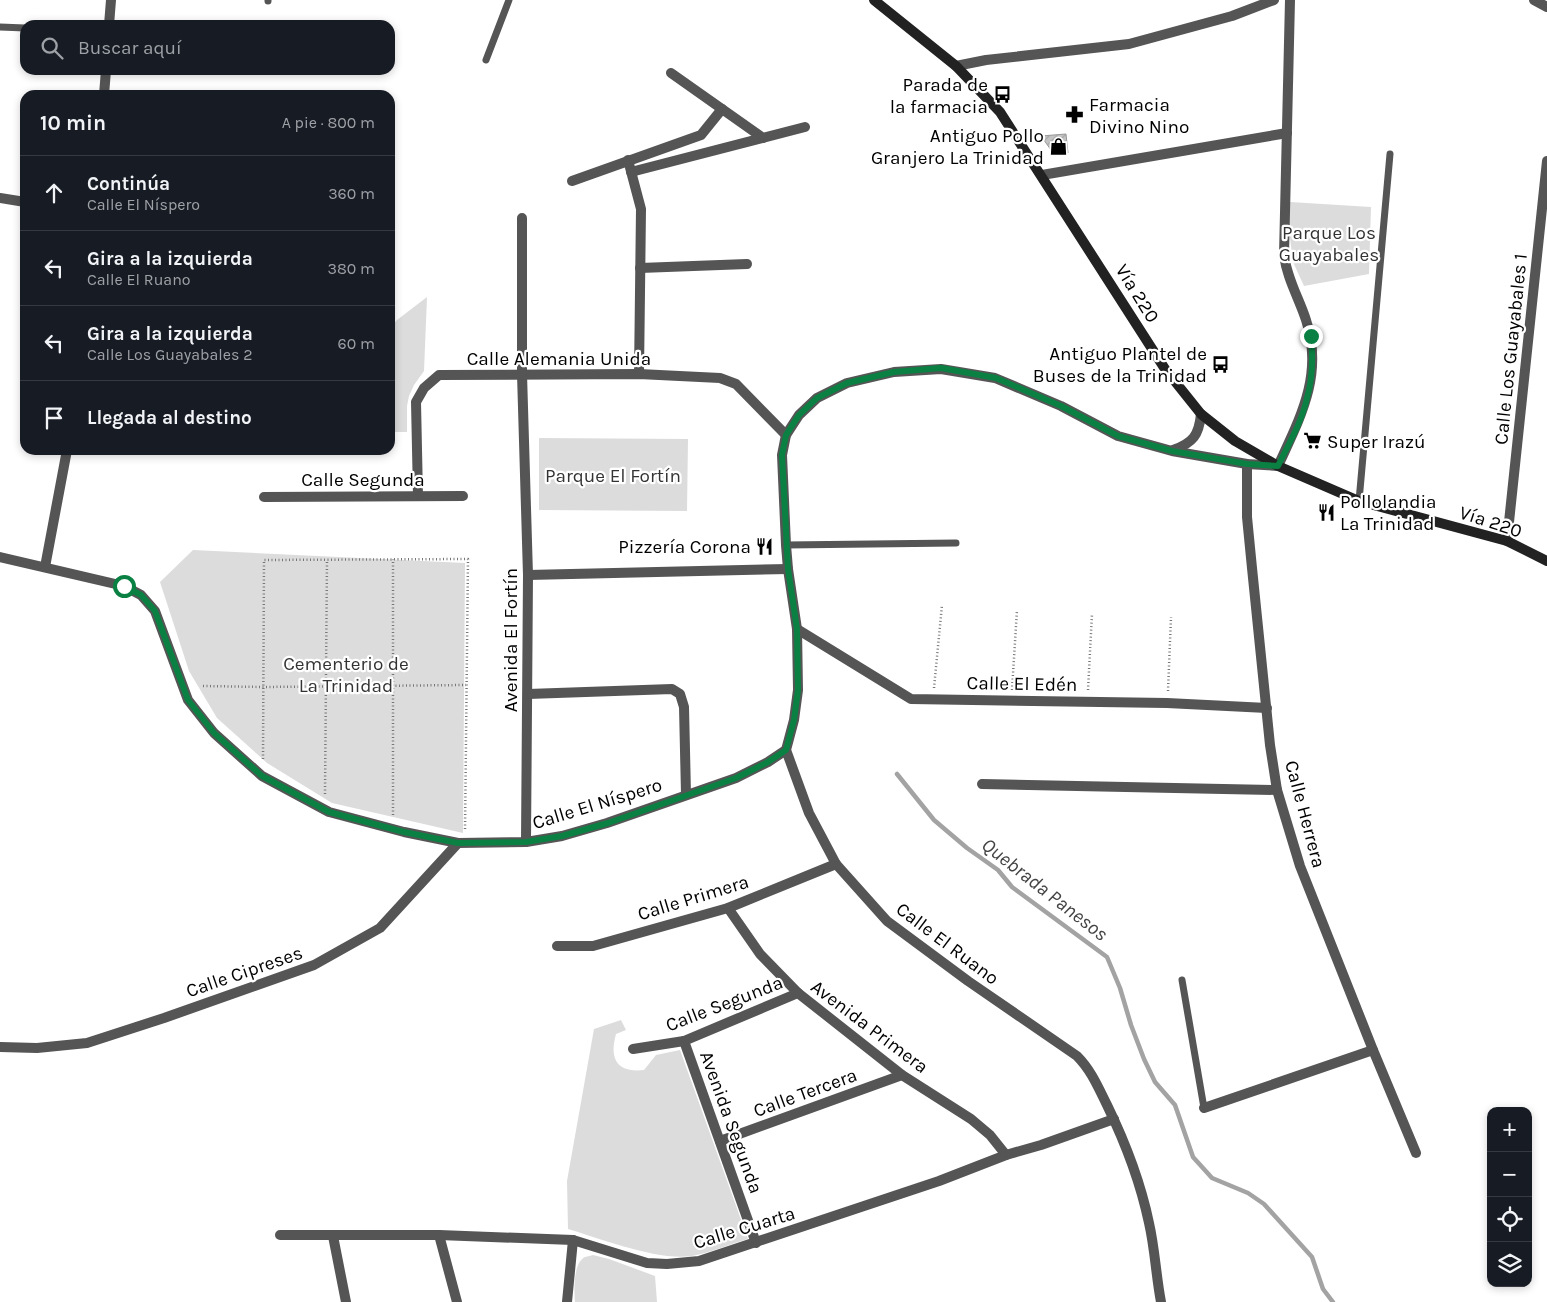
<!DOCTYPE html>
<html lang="es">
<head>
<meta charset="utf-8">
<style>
	:root { --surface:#171b24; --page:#242831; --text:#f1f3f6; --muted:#9ea1a6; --line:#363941 }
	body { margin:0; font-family:Karla,sans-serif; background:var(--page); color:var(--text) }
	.controls { position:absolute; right:15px; bottom:15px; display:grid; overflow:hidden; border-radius:10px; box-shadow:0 2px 8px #0003 }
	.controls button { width:45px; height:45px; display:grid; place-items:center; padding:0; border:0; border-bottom:1px solid var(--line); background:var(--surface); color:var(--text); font:25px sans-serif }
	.stop { position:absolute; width:15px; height:15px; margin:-11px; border:4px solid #0b8043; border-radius:50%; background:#fff }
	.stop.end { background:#0b8043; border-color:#fff; box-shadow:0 1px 5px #0008 }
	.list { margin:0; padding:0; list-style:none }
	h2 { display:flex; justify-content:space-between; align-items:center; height:65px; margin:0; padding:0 20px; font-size:21px }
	h2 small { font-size:16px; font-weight:400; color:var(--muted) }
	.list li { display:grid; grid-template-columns:32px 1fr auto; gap:15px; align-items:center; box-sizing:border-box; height:75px; padding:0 20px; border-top:1px solid var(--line) }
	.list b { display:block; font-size:19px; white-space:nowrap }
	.list p { margin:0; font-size:16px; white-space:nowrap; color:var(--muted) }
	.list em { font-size:16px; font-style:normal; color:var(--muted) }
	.icon { flex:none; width:28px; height:28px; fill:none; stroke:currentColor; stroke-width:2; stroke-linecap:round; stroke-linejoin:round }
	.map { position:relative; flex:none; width:1547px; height:1302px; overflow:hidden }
	.search { position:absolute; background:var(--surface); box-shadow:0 2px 8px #0003; left:20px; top:20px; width:375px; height:55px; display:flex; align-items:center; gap:12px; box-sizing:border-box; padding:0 18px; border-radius:15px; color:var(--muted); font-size:19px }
	.panel { position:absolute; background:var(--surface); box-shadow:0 2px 8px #0003; left:20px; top:90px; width:375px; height:365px; border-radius:15px }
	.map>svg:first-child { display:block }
	.green { fill:#dcdcdc }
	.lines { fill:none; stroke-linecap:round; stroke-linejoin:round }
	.stream { stroke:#a3a3a3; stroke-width:4.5 }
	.building { fill:url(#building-hatch); stroke:#999 }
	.path { stroke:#777; stroke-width:2.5; stroke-dasharray:1 2.5; stroke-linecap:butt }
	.lane { stroke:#555; stroke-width:7 }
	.street { stroke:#555; stroke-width:10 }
	.secondary { stroke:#222; stroke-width:10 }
	.route { stroke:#0b8043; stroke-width:6 }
	.labels { text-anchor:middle; stroke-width:4.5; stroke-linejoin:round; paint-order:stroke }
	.poi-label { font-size:19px; fill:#000; stroke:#fff; text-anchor:end }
	.park-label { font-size:19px; fill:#333; stroke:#fff }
	.street-label { font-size:19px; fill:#000; stroke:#fff }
	.water-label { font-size:20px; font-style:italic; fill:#444; stroke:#fff }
</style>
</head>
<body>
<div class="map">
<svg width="1547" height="1302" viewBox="0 0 1547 1302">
	<defs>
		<pattern id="building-hatch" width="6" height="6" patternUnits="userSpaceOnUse" patternTransform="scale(1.25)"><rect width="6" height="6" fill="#c4c4c4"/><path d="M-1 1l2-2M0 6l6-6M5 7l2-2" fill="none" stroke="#a7a7a7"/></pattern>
	</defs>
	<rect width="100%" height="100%" fill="#fff"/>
	<g class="green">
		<polygon points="1290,202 1371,207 1369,274 1304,286 1293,262 1289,230"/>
		<polygon points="427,297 424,371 414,385 409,396 407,406 407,432 390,432 390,328 397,320"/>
		<polygon points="539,438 688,439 687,511 539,510"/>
		<polygon points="193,550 465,563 463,833 332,803 267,763 217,718 189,671 160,582"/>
		<path d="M621 1020 626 1030 616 1034C609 1059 617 1073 644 1070L656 1055 680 1050 748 1239C730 1244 710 1253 692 1256 657 1261 602 1239 568 1229L567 1181 594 1029Z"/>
		<path d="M593 1255 609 1259 655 1276 657 1302H575C574 1290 573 1263 585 1257 588 1256 591 1256 593 1255Z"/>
	</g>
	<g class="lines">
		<polyline class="stream" points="897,774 934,820 967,848 998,870 1012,887 1107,957 1120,988 1131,1025 1144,1059 1155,1082 1175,1105 1193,1157 1212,1178 1248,1193 1264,1204 1312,1257 1323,1289 1333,1302"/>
	</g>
	<polygon class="building" points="1066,134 1068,153 1056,152 1051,150 1041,136"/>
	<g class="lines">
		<g class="path">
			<polyline points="203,686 263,687 466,685"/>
			<polyline points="934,688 942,605"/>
			<polyline points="1012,690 1017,610"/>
			<polyline points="1088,690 1092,614"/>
			<polyline points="1168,691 1171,617"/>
			<polyline points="263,759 264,560 468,559 465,831"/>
			<polyline points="325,794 327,560"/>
			<polyline points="393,815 393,559"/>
		</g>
		<g class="lane">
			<polyline points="268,1 268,0"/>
			<polyline points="0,27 25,28"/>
			<polyline points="486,60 509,0"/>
			<polyline points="1359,501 1390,154"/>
			<polyline points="786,545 956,543"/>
			<polyline points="1182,980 1204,1108"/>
		</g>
		<g class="street">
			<polyline points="1534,0 1547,7"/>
			<polyline points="109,25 111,0"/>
			<polyline points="956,66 986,60 1129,44 1232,16 1274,0"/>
			<polyline points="671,73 763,138"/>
			<polyline points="104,95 106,70"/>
			<polyline points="628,160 641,209 639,374"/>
			<polyline points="631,172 805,127"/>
			<polyline points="1042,175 1287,133"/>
			<polyline points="572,181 701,135 722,109"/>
			<polyline points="0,198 25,202"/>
			<polyline points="522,218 522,374 528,575 526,842"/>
			<polyline points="640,268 747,264"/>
			<path d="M1173 450C1193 443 1199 435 1201 414"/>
			<polyline points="1247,464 1247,517 1252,568 1270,745 1277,790 1300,866 1373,1050 1416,1153"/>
			<polyline points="418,496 416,402 424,388 439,375 639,374 720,378 736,384 786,435"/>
			<polyline points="264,497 463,496"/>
			<polyline points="1507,541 1547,161"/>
			<polyline points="0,557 124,586 141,595 155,611 188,700 214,733 262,776 329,812 404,832 458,843 526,842 562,836 607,823 736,778 768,762 786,750"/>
			<polyline points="45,567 67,450"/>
			<polyline points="528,575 788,569"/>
			<polyline points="797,629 911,699 1167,703 1267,708"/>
			<polyline points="528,694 672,689 680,694 684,707 686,794"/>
			<polyline points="982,784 1277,790"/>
			<polyline points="728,908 760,954 798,993 902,1075 971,1119 990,1135 1006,1155"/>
			<polyline points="557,946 593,946 728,908 836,864"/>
			<polyline points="684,1041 756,1243"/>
			<polyline points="0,1047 37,1048 87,1043 164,1018 314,965 380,928 458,843"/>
			<polyline points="633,1049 684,1041 798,993"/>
			<polyline points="1204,1108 1373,1050"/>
			<polyline points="720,1141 902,1075"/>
			<polyline points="280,1235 439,1235 573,1240 647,1263 667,1264 699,1261 939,1181 1006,1155 1041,1145 1114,1119"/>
			<polyline points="439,1235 457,1302"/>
			<polyline points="333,1236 346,1302"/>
			<polyline points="567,1302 573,1240"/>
			<path d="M1161 1302C1156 1276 1155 1249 1149 1223 1140 1180 1126 1144 1107 1105 1098 1087 1091 1070 1077 1056L968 981 887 921 836 864 809 813 786 750 794 720 798 690 797 629 788 569 786 545 782 455 786 435 799 415 817 398 847 383 894 372 941 369 995 378 1061 406 1118 436 1172 451 1247 464 1278 466C1300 418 1324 375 1306 320 1299 298 1287 279 1284 255L1290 0"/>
		</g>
		<polyline class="secondary" points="874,0 956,66 1000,112 1165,369 1201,414 1235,441 1278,466 1359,501 1507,541 1547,561"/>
	</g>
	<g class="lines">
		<path class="route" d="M124 586 141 595 155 611 188 700 214 733 262 776 329 812 404 832 458 843 526 842 562 836 608 823 736 778 768 762 786 750 794 720 798 690 797 629 788 569 782 455 786 435 799 415 817 398 847 383 894 372 941 368 996 378 1061 406 1118 436 1172 451 1247 464 1278 466C1288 445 1302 422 1307 398 1313 378 1313 357 1311 336"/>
	</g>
	<defs>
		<symbol id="bus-bare" viewBox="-9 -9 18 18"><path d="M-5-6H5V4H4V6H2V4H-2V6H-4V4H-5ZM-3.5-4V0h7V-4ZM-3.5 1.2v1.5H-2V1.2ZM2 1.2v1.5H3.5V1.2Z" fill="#000" stroke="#fff" stroke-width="2.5" paint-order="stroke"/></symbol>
		<symbol id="pharmacy-bare" viewBox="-9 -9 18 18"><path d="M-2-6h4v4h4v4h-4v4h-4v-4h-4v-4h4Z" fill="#000" stroke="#fff" stroke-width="2.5" paint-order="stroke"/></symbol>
		<symbol id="shop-bare" viewBox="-9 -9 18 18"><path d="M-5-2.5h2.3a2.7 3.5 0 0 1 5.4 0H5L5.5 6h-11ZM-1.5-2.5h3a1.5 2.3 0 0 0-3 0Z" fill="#000" stroke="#fff" stroke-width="2.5" paint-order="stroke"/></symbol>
		<symbol id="supermarket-bare" viewBox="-9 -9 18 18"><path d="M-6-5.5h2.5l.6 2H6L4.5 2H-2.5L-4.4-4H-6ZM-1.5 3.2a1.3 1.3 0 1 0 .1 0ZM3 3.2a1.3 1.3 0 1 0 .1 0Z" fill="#000" stroke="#fff" stroke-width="2.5" paint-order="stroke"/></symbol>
		<symbol id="restaurant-bare" viewBox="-9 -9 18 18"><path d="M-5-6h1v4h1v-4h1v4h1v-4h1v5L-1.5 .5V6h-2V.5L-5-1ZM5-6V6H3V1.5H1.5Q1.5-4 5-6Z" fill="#000" stroke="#fff" stroke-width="2.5" paint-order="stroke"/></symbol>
	</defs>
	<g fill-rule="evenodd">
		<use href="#bus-bare" x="990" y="82" width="25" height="25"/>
		<use href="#pharmacy-bare" x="1062" y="102" width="25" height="25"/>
		<use href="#shop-bare" x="1046" y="134" width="25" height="25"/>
		<use href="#bus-bare" x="1208" y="352" width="25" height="25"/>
		<use href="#supermarket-bare" x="1300" y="428" width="25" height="25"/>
		<use href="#restaurant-bare" x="1314" y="500" width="25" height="25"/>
		<use href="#restaurant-bare" x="752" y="534" width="25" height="25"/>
	</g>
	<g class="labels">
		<g class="poi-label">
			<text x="988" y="91">Parada de<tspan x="988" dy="22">la farmacia</tspan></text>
			<text x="1089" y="111" text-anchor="start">Farmacia<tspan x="1089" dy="22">Divino Nino</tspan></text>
			<text x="1044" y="142">Antiguo Pollo<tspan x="1044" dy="22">Granjero La Trinidad</tspan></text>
			<text x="1207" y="360">Antiguo Plantel de<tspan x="1207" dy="22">Buses de la Trinidad</tspan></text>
			<text x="1327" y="448" text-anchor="start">Super Irazú</text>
			<text x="1340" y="508" text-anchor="start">Pollolandia<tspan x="1340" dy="22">La Trinidad</tspan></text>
			<text x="751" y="553">Pizzería Corona</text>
		</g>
		<g class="park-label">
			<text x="1329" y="239">Parque Los<tspan x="1329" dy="22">Guayabales</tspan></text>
			<text x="613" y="482">Parque El Fortín</text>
			<text x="346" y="670">Cementerio de<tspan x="346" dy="22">La Trinidad</tspan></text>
		</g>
		<g class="street-label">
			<text transform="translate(1138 293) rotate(58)" y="7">Vía 220</text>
			<text transform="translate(1510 349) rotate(-84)" y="7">Calle Los Guayabales 1</text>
			<text x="559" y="365">Calle Alemania Unida</text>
			<text x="363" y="486">Calle Segunda</text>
			<text transform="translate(1491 521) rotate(18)" y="7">Vía 220</text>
			<text transform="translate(510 640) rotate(-90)" y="7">Avenida El Fortín</text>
			<text transform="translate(1022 683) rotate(1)" y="7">Calle El Edén</text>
			<text transform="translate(597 803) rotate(-17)" y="7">Calle El Níspero</text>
			<text transform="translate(1306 814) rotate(75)" y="7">Calle Herrera</text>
			<text transform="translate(693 897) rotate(-17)" y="7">Calle Primera</text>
			<text transform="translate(948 943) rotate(37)" y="7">Calle El Ruano</text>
			<text transform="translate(244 971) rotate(-19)" y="7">Calle Cipreses</text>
			<text transform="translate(724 1003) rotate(-21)" y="7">Calle Segunda</text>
			<text transform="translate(870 1026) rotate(37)" y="7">Avenida Primera</text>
			<text transform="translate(805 1092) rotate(-20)" y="7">Calle Tercera</text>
			<text transform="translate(732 1122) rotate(70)" y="7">Avenida Segunda</text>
			<text transform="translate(744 1227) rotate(-17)" y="7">Calle Cuarta</text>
		</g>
		<g class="water-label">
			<text transform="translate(1045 889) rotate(38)" y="7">Quebrada Panesos</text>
		</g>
	</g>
</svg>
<div class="controls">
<button>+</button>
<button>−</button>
<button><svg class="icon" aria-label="locate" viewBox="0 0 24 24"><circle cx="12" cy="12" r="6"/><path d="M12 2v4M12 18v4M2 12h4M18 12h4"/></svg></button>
<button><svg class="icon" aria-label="layers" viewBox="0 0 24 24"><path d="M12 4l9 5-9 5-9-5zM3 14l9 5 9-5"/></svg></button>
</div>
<div class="stop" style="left:124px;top:586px"></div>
<div class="stop end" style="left:1311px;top:336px"></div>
<div class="search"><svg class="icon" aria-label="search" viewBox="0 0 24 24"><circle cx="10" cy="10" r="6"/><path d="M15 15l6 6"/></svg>Buscar aquí</div>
<section class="panel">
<h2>10 min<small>A pie · 800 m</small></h2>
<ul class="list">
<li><svg class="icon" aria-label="ahead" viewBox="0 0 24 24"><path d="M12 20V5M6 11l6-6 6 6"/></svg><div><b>Continúa</b><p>Calle El Níspero</p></div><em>360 m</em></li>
<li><svg class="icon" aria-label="left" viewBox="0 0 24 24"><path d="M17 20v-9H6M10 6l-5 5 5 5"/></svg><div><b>Gira a la izquierda</b><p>Calle El Ruano</p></div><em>380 m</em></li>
<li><svg class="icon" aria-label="left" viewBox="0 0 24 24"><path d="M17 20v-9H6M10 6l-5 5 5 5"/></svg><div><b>Gira a la izquierda</b><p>Calle Los Guayabales 2</p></div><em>60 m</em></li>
<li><svg class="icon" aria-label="arrive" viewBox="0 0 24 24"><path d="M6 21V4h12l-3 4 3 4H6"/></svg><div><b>Llegada al destino</b></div></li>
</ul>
</section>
</div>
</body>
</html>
